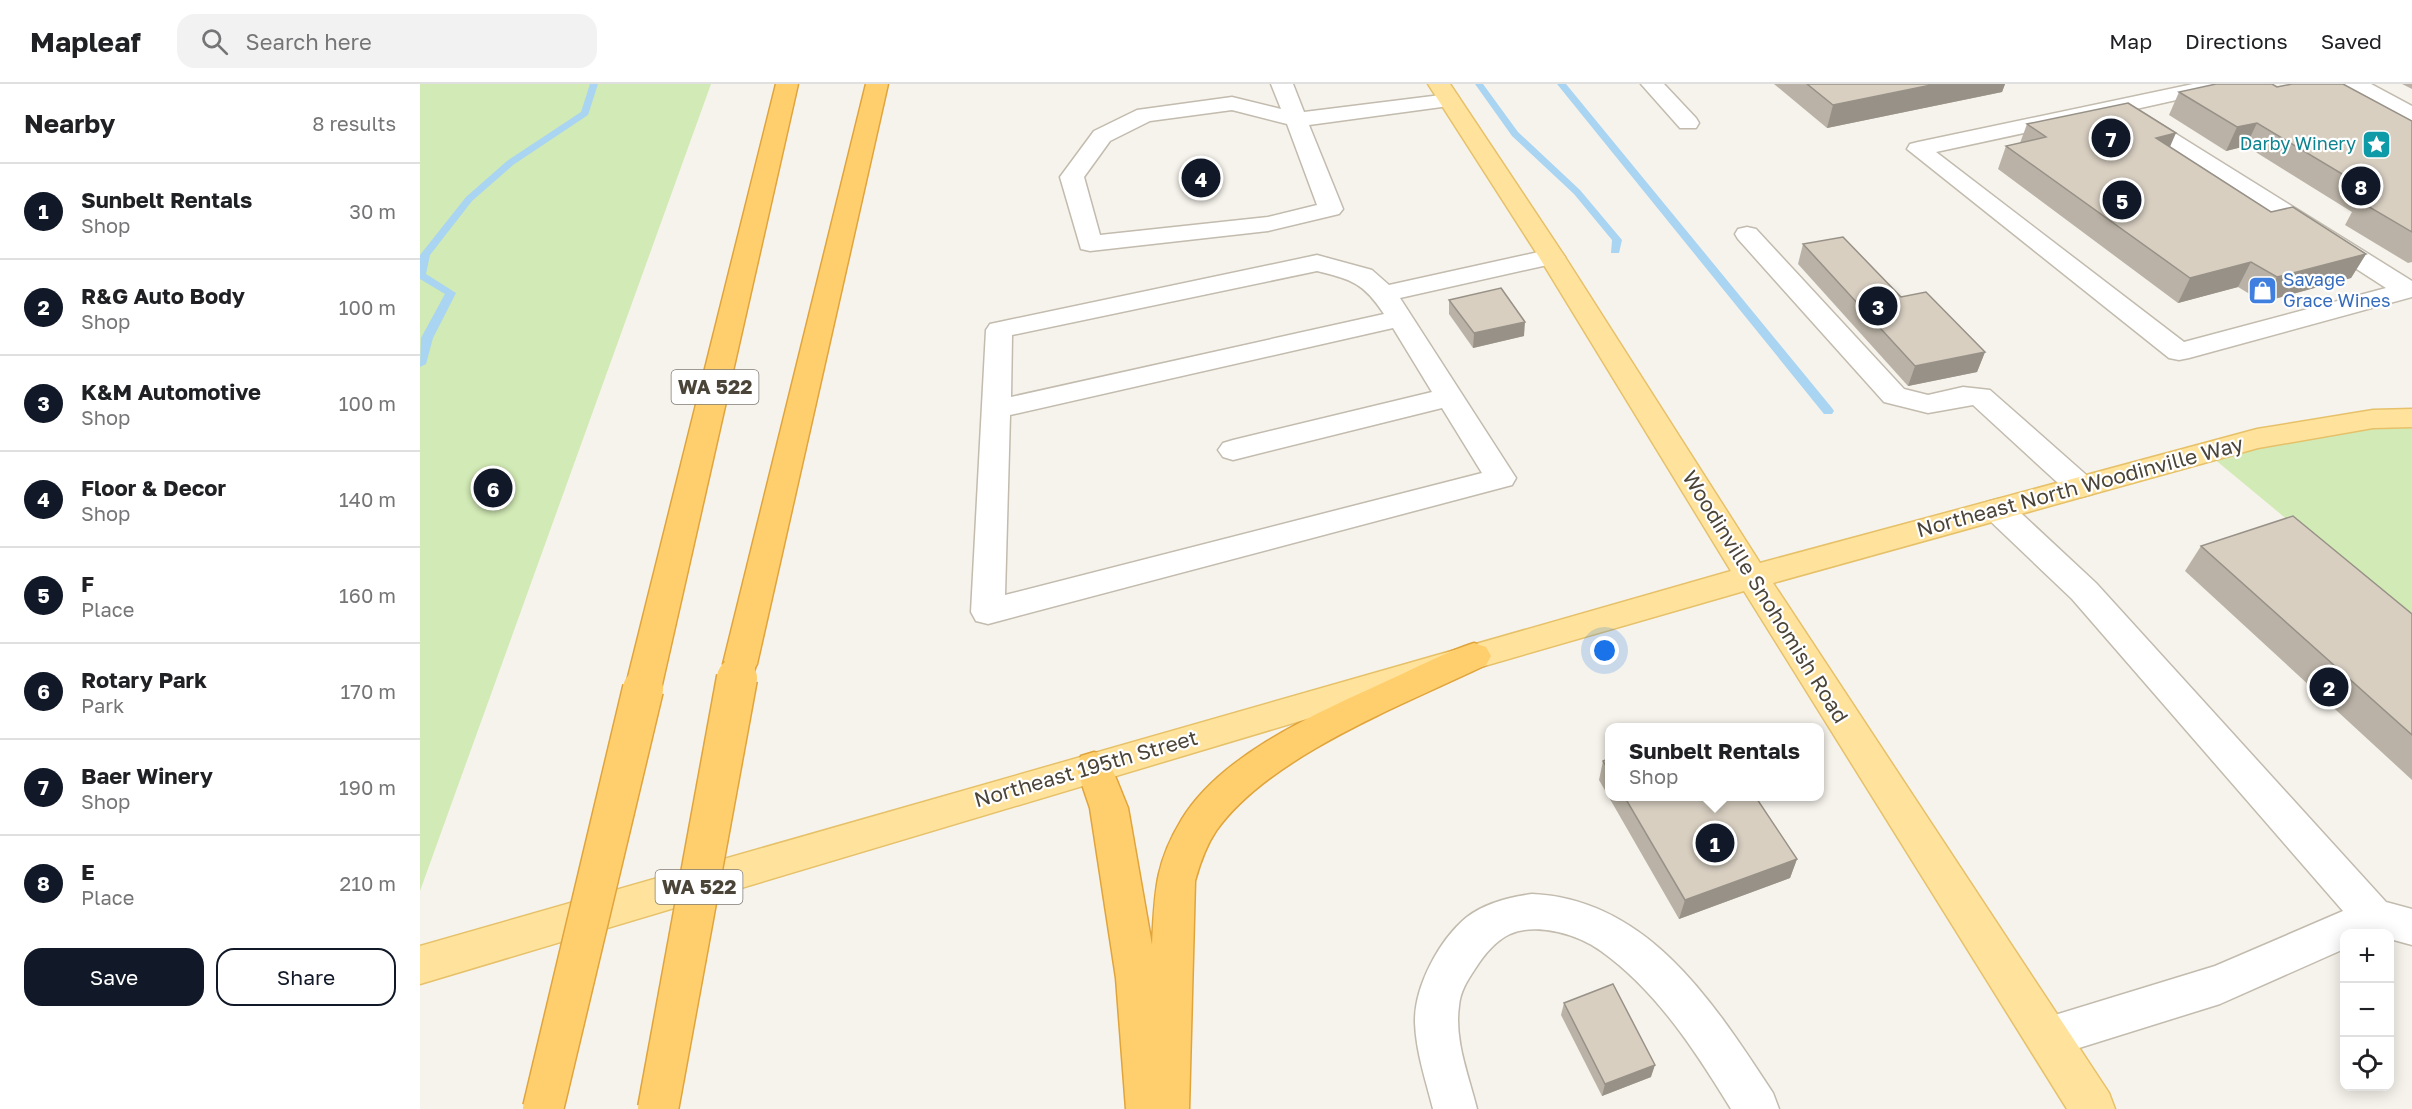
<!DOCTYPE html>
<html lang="en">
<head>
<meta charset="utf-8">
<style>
	:root { --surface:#fff; --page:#f2f2f2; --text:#202124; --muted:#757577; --line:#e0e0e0; --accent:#111827 }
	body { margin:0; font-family:"Golos Text",sans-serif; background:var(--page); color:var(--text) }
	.controls { position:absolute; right:18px; bottom:18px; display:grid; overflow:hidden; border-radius:12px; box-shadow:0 3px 15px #0003 }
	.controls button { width:54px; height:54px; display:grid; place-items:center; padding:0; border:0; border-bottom:2px solid var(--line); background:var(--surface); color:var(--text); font:30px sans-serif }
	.you { position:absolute; left:1185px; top:567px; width:21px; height:21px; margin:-15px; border:4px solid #fff; border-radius:50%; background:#1a73e8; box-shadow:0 0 0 9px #1a73e833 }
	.badge { display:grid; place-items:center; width:39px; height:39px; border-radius:50%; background:var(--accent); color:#fff; font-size:20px; font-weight:700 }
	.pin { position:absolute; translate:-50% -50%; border:3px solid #fff; box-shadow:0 2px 6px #0006 }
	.popup { position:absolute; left:1185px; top:639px; width:219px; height:78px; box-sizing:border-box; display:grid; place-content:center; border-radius:12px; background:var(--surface); filter:drop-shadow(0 2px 4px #0005); font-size:20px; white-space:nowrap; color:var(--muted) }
	.popup b { font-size:22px; color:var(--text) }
	.popup::after { content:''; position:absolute; left:50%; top:100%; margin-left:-12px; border:12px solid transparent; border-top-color:var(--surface) }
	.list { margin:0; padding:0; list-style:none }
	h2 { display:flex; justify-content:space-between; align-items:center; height:78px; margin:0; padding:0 24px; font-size:26px }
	h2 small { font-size:20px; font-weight:400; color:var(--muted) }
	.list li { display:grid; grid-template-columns:39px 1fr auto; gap:18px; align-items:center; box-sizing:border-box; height:96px; padding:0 24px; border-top:2px solid var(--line) }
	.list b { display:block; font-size:22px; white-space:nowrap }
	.list p { margin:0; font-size:20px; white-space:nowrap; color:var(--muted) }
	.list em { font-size:20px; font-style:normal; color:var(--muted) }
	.actions { display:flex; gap:12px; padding:18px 24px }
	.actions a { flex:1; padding:14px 0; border:2px solid var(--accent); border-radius:18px; text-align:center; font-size:21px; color:var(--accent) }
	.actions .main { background:var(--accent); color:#fff }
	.icon { flex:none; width:33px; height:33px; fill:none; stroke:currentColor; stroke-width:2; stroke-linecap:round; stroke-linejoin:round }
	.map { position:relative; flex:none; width:1992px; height:1025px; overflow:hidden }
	header { display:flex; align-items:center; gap:36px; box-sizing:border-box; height:84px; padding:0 30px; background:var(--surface); border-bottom:2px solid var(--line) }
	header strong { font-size:28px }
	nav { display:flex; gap:33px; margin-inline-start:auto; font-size:21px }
	.search { width:420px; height:54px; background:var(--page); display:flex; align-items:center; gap:15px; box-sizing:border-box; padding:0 21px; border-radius:18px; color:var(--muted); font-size:22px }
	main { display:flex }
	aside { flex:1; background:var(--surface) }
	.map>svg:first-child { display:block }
	.green { fill:#d2eab5 }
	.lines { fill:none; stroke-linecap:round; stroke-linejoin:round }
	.stream { fill:#a9d4f2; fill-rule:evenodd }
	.minor-casing { stroke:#c2bbae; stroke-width:3 }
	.major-casing { stroke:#e6c16a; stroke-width:3 }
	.highway-casing { stroke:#e0a43c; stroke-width:3 }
	.minor { fill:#fff; fill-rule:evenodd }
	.major { fill:#ffe39c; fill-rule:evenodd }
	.highway { fill:#ffcf6e; fill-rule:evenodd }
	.highway-bridge-far1-casing { stroke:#e0a43c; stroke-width:34; stroke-linecap:butt }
	.highway-bridge-casing { stroke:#e0a43c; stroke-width:43; stroke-linecap:butt }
	.highway-bridge-far1 { stroke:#ffcf6e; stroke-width:31 }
	.highway-bridge { stroke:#ffcf6e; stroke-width:40 }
	.wall { fill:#bab2a6 }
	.shaded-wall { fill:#979187 }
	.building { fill:#d8cfc1; stroke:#979187; stroke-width:1.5 }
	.labels { text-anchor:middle; stroke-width:4.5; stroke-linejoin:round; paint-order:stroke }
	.far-culture-label { font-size:18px; fill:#0d838f; stroke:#fff; text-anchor:end }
	.far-shop-label { font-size:18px; fill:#366cbe; stroke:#fff; text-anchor:start }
	.shield { fill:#fff; stroke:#817c74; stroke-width:1.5 }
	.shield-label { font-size:20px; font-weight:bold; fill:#4b4439 }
	.street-label { font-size:21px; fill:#4b4439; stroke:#fff }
</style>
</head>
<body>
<header>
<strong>Mapleaf</strong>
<div class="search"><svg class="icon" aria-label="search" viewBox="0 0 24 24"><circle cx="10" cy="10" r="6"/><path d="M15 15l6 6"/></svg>Search here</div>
<nav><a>Map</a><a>Directions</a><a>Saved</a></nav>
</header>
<main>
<aside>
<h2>Nearby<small>8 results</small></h2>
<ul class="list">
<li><span class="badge">1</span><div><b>Sunbelt Rentals</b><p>Shop</p></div><em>30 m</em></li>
<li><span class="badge">2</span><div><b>R&amp;G Auto Body</b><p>Shop</p></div><em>100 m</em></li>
<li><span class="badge">3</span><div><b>K&amp;M Automotive</b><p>Shop</p></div><em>100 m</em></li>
<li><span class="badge">4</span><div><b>Floor &amp; Decor</b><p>Shop</p></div><em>140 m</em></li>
<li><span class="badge">5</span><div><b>F</b><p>Place</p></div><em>160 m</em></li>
<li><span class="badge">6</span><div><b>Rotary Park</b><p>Park</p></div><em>170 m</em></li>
<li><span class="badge">7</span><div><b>Baer Winery</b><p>Shop</p></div><em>190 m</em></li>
<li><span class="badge">8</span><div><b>E</b><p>Place</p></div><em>210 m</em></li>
</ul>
<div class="actions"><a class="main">Save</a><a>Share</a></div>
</aside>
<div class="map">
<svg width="1992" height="1025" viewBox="0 0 1992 1025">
	<rect width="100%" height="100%" fill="#f6f3ec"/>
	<g class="green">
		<polygon points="0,0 291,0 0,807"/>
		<polygon points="1992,334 1992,539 1787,369"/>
	</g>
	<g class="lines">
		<g class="stream">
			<polygon points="170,0 178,0 168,31 93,81 52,117 10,171 6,190 36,209 13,254 6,280 0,283 1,254 25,210 0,195 0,171 46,113 87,77 161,28"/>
			<polygon points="1055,0 1063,0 1098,48 1160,106 1202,156 1199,169 1191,169 1192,156 1154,110 1092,52"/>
			<polygon points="1137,0 1146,0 1412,324 1414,327 1412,330 1404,330"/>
		</g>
		<defs>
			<g id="minor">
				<path d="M851 0H873L884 28 1029 10 1037 11 1040 16 1037 21 1029 22 889 41 923 125 919 130 848 147 670 167 661 165 640 93 674 47 717 26 812 13 861 25ZM812 26 867 40 897 121 848 133 680 151 664 93 690 57 730 37Z"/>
				<polygon points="1221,0 1244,0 1276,34 1279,39 1276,44 1260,44"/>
				<path d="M1773 0H1814L1810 4 1716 25 1992 197V213L1769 274 1759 276 1749 274 1487 65 1490 60 1498 58ZM1706 27 1703 31 1706 36 1966 204 1764 258 1516 68Z"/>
				<polygon points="1924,0 1951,0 1992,22 1992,38 1928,4"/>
				<polygon points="1327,143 1336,145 1484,305 1508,311 1543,303 1570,306 1672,396 1676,403 1672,410 1661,413 1650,410 1553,321 1508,329 1464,318 1318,155 1315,150 1318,145"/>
				<path d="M1132 165 1141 168 1145 173 1141 178 980 214 1096 394 1092 401 568 540 556 537 551 528 566 246 570 240 897 171 952 186 969 201ZM897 187C932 196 943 198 964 230L591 313 592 251ZM973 244 1012 308 813 356 803 359 798 366 803 373 813 376 1022 324 1062 389 585 511 590 331Z"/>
				<polygon points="1578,415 1589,418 1676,499 1966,818 1992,825 1992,861 1970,855 1970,850 1924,850 1924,865 1800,920 1627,974 1612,968 1605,953 1612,938 1795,882 1923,827 1652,515 1567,434 1563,426 1567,418"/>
				<path d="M1112 810C1229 815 1295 921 1353 1009L1359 1025H1311C1276 968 1237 907 1181 867 1159 851 1118 838 1090 850 1075 857 1064 871 1055 885 1047 897 1040 908 1039 922 1034 957 1049 992 1057 1025H1013C1006 997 996 968 995 939 994 903 1019 856 1047 833 1065 819 1090 813 1112 810Z"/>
			</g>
			<polygon id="major" points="1008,0 1030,0 1145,173 1340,479 1837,345 1953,326 1992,325 1992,343 1953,344 1838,364 1353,499 1689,1009 1695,1025 1647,1025 1324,507 1054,585 0,900 0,862 1311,487 1119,173"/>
			<g id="highway">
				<polygon points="356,0 378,0 241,605 235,615 223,619 211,615 205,605"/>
				<polygon points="446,0 468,0 337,580 332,589 320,593 308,589 303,580"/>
				<path d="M1054 559 1066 563 1071 572 1066 581C983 621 850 671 796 747 786 762 780 779 775 797L769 1025H706L696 894 670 724 656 683 661 672 674 668 687 672 708 724 732 861C735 810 734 781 762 735 803 668 902 627 971 595 998 583 1025 568 1054 559Z"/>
			</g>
		</defs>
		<use href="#minor" class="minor-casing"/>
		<use href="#major" class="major-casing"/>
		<use href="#highway" class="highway-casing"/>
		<use href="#minor" class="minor"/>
		<use href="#major" class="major"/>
		<use href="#highway" class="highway"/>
		<defs>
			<polyline id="highway-bridge-far1" points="317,595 320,580"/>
			<g id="highway-bridge">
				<polyline points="123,1025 223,605"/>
				<polyline points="238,1025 317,594"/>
			</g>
		</defs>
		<use href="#highway-bridge-far1" class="highway-bridge-far1-casing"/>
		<use href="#highway-bridge" class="highway-bridge-casing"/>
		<use href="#highway-bridge-far1" class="highway-bridge-far1"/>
		<use href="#highway-bridge" class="highway-bridge"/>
	</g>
	<g class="wall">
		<polygon points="1354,0 1585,0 1582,8 1407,44"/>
		<polygon points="1982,0 1992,0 1992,5"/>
		<polygon points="1857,3 1992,37 1992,178 1988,179 1925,141 1932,128 1826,62 1806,67 1749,31 1759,8"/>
		<polygon points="1607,40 1750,63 1851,128 1946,170 1931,194 1843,218 1818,203 1758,219 1578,85 1586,62 1600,59"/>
		<polygon points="1383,160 1481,213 1565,268 1557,288 1488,302 1378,180"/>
		<polygon points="1029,216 1104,252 1053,264 1029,230"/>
		<polygon points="1781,462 1992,530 1992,696 1765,487"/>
		<polygon points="1190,674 1190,712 1335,712 1377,775 1370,794 1259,835 1179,696 1183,677"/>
		<polygon points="1144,919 1231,993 1182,1012 1141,931"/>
	</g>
	<g class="shaded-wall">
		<polygon points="1516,0 1585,0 1582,8 1407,44 1413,21"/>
		<polygon points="1837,39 1826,62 1806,67 1817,43"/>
		<polygon points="1756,49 1746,72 1736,54"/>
		<polygon points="1946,170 1931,194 1843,218 1857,193"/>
		<polygon points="1831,178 1818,203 1758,219 1770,194"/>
		<polygon points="1105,238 1104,252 1053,264 1054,249"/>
		<polygon points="1565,268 1557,288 1488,302 1495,282"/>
		<polygon points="1377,775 1370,794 1259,835 1265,816"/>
		<polygon points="1235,981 1231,993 1182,1012 1185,1000"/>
	</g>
	<g class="building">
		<polygon points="1387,0 1516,0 1413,21"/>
		<polygon points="1796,0 1852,0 1857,3 1872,0 1923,0 1992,37 1992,148 1939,117 1959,112 1837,39 1817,43 1759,8"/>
		<polygon points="1708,19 1756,49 1736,54 1851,128 1873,123 1946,170 1857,193 1831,178 1770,194 1586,62 1626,53 1607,40"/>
		<polygon points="1423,153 1481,213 1506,208 1565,268 1495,282 1383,160"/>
		<polygon points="1081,204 1105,238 1054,249 1029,216"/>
		<polygon points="1873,432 1992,530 1992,651 1781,462"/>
		<polygon points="1190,674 1190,689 1183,677"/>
		<polygon points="1204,712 1335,712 1377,775 1265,816"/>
		<polygon points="1193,900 1235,981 1185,1000 1144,919"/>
	</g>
	<defs>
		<symbol id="sight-square" viewBox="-11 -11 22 22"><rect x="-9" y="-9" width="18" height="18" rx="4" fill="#0f9aa8" stroke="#fff"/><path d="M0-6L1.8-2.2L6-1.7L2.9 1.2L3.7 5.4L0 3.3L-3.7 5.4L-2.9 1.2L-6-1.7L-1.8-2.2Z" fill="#fff"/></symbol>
		<symbol id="shop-square" viewBox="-11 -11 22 22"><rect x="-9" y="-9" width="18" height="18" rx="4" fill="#3f7fe0" stroke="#fff"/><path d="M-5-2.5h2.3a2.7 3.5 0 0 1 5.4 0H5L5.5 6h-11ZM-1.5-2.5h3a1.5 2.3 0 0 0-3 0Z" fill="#fff"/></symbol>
	</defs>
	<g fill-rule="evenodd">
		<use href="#sight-square" x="1940" y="44" width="33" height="33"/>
		<use href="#shop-square" x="1826" y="190" width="33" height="33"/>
	</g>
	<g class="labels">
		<g class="far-culture-label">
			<text x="1936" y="66">Darby Winery</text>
		</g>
		<g class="far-shop-label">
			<text x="1863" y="202">Savage<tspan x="1863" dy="21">Grace Wines</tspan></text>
		</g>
		<g class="shield">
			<rect x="251.5" y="286" width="87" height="34" rx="4.5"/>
			<rect x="235.5" y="786" width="87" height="34" rx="4.5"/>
		</g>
		<g class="shield-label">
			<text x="295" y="310">WA 522</text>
			<text x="279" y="810">WA 522</text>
		</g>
		<g class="street-label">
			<text transform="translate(1660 403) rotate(-15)" y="7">Northeast North Woodinville Way</text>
			<text transform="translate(1345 513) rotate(58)" y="7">Woodinville Snohomish Road</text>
			<text transform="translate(666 685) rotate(-16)" y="7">Northeast 195th Street</text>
		</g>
	</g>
</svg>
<div class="controls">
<button>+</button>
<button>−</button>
<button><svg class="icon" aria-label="locate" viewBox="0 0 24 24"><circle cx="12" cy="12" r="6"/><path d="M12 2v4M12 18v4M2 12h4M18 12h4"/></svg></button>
</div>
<div class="you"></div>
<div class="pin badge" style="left:1295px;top:759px">1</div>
<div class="popup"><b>Sunbelt Rentals</b>Shop</div>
<div class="pin badge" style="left:1909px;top:603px">2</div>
<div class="pin badge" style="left:1458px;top:222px">3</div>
<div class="pin badge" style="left:781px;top:94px">4</div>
<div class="pin badge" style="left:1702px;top:116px">5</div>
<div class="pin badge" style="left:73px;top:404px">6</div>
<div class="pin badge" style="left:1691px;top:54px">7</div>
<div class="pin badge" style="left:1941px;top:102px">8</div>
</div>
</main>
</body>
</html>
